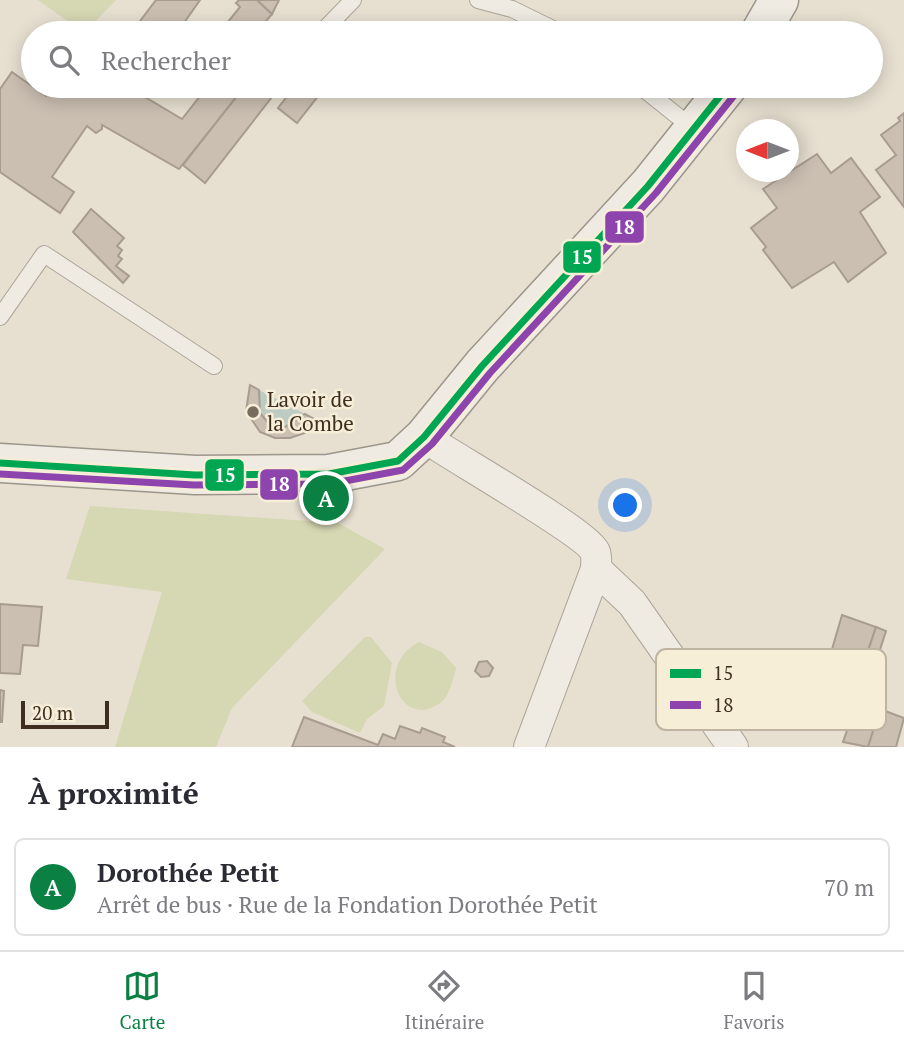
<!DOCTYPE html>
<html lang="fr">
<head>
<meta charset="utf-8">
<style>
	:root { --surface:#fff; --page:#f7f7f7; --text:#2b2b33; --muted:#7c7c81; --line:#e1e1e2; --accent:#0b8043 }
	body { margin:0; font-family:"PT Serif",serif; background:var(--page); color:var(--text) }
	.compass { position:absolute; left:736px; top:119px; width:63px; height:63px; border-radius:50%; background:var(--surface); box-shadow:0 4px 18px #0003; rotate:270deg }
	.scale { position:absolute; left:21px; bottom:18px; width:88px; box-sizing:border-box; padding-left:7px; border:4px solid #3d2e20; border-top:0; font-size:19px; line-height:24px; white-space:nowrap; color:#3d2e20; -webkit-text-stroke:5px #f7eed8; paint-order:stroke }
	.you { position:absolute; left:626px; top:506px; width:24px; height:24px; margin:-18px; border:5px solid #fff; border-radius:50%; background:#1a73e8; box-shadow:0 0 0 10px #1a73e833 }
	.badge { display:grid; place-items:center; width:46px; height:46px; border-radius:50%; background:var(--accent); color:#fff; font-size:23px; font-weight:700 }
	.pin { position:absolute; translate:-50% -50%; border:4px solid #fff; box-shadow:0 2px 7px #0006 }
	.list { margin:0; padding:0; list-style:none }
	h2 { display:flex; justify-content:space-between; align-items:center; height:91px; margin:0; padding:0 28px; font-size:30px }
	h2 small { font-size:23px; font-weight:400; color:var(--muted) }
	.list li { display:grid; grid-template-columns:46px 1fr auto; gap:21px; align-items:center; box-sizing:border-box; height:98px; margin:0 14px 14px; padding:0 14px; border:2px solid var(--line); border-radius:10px }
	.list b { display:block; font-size:26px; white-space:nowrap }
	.list p { margin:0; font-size:23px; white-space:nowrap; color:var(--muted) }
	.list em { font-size:23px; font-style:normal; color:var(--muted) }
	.icon { flex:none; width:38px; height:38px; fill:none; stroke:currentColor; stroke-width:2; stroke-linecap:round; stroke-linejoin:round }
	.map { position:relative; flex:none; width:904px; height:747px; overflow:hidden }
	.search { position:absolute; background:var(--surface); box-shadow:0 4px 18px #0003; left:21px; right:21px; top:21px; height:77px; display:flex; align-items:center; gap:18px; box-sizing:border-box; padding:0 24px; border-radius:38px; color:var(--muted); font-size:26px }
	.sheet { height:203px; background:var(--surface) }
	nav { display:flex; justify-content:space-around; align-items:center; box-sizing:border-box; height:98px; border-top:2px solid var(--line); background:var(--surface); font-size:19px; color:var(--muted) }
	nav a { display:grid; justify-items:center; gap:4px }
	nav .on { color:var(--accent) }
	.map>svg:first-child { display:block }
	.green { fill:#d6d7b3 }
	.water { fill:#bcccc2 }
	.building { fill:#cbbfb2; stroke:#a89c90; stroke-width:2 }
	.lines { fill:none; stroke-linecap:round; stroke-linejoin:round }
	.lane-casing { stroke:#ada599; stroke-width:18 }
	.street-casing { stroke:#ada599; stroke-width:32 }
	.secondary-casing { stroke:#9c958a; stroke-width:41 }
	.lane { stroke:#efebe3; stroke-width:16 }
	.street { stroke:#efebe3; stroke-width:30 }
	.secondary { stroke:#efebe3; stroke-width:38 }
	.bus-1-casing { stroke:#f7eed8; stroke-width:12 }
	.bus-2-casing { stroke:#f7eed8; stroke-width:12 }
	.bus-1 { stroke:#00a651; stroke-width:7 }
	.bus-2 { stroke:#8e44ad; stroke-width:7 }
	.poi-dot { fill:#786c5e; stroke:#f7eed8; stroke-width:2.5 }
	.labels { text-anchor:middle; stroke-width:5; stroke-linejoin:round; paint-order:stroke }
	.poi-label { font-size:21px; fill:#3d2e20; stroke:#f7eed8; text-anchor:start }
	.key { fill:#f7eed8; stroke:#bfb4a1; stroke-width:2 }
	.key-label { font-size:19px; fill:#3d2e20 }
	.line-badge { stroke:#f7eed8; stroke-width:2.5 }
	.badge-label { font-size:19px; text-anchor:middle; font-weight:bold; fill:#fff }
</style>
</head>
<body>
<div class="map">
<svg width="904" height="747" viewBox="0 0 904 747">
	<rect width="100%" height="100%" fill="#e7e0d1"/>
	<g class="green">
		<polygon points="38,0 116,0 84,33"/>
		<polygon points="90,506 338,523 385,549 232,708 216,747 115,747 162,592 66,579"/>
		<polygon points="365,637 371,637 392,663 384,706 367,719 360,733 312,712 302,701"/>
		<path d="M419 642 442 652 456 668C453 679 450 696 440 703 402 731 373 666 419 642Z"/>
	</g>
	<polygon class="water" points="257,389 307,415 287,429 269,427 258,413"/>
	<g class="building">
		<polygon points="156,0 200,0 177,33 131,33"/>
		<polygon points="239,0 257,0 272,14 256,33 219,33 240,7 236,3"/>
		<polygon points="257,0 279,0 272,14"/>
		<polygon points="12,72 46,96 51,87 59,92 62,86 145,86 140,94 182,119 208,86 245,86 179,169 102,125 102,129 96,133 87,126 52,177 74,192 60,213 0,172 0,89"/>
		<polygon points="245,86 279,88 205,183 183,165"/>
		<polygon points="295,86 326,86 297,123 278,108"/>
		<polygon points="904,113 904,207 876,170 896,155 881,135 900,121 898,118"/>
		<polygon points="817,154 831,173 851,158 880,197 860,212 886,253 848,282 834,262 792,288 763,250 766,247 751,228 777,208 763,189"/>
		<polygon points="91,209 124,238 117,246 122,250 118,256 122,259 116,266 129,276 123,283 73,232"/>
		<polygon points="250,385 259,390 260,413 270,425 285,427 305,414 316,420 305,433 290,438 275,438 260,432 246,411"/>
		<polygon points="0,604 42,607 38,646 23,645 20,674 0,673"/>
		<polygon points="842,615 876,627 857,684 835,676 833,683 823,680"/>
		<polygon points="876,627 886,631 868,687 857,684"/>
		<polygon points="487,661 493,668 489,676 481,677 475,671 479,662"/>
		<polygon points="0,690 4,691 2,722 0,722"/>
		<polygon points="860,693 883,701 868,747 843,742"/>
		<polygon points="880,709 904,718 896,747 868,747"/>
		<polygon points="304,717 378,745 383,734 395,739 400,726 420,733 422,728 445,737 443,742 455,747 292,747"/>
	</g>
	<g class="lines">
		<defs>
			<g id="lane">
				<polyline points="478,0 512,9 561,33"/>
				<polyline points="321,33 353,0"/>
				<polyline points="640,86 695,130"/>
				<polyline points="0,317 44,254 214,366"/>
			</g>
			<g id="street">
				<path d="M424 437C451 456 587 533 595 552 597 557 596 564 596 569L529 747"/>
				<polyline points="596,569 632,603 733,747"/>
			</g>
			<g id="secondary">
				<polyline points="760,33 779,0"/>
				<polyline points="0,463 195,475 329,474 398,461 424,437 482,366 648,186 728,86"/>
			</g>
		</defs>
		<use href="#lane" class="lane-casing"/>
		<use href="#street" class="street-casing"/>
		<use href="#secondary" class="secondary-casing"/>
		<use href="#lane" class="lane"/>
		<use href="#street" class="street"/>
		<use href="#secondary" class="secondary"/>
		<defs>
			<polyline id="bus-1" points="0,463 195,475 329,474 398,461 424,437 482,366 648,186 728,86"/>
			<polyline id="bus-2" points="0,474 194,485 329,484 403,470 432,444 490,373 656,193 736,93"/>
		</defs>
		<use href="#bus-1" class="bus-1-casing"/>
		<use href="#bus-2" class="bus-2-casing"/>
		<use href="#bus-1" class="bus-1"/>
		<use href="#bus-2" class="bus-2"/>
	</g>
	<circle class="poi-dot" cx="253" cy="412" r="7"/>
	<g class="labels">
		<g class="poi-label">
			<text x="267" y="407">Lavoir de<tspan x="267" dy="24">la Combe</tspan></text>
		</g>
	</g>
	<rect x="656" y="649" width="230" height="81" rx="10" class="key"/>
	<rect x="670" y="669" width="31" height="9" fill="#00a651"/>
	<rect x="670" y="701" width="31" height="8" fill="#8e44ad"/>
	<g class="key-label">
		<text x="713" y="680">15</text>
		<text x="713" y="712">18</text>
	</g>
	<g class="line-badge">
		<rect x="604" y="210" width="41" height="34" rx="7" fill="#8e44ad"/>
		<rect x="562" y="240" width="40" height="34" rx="7" fill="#00a651"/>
		<rect x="204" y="458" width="41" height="34" rx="7" fill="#00a651"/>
		<rect x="259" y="468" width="40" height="33" rx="7" fill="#8e44ad"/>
	</g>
	<g class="badge-label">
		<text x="624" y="234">18</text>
		<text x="582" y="264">15</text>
		<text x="225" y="482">15</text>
		<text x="279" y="491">18</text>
	</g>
</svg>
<svg class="compass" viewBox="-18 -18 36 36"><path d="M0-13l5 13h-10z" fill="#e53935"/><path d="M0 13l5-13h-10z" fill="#7c7c81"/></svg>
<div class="scale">20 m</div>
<div class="you"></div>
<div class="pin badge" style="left:326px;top:498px">A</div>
<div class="search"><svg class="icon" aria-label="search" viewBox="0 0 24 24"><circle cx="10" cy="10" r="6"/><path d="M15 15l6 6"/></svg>Rechercher</div>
</div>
<section class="sheet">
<h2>À proximité<small></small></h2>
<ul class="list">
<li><span class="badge">A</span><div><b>Dorothée Petit</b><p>Arrêt de bus · Rue de la Fondation Dorothée Petit</p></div><em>70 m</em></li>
</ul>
</section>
<nav>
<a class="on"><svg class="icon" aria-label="map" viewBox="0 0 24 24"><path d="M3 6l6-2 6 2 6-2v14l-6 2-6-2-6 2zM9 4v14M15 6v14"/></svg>Carte</a>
<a><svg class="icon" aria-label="directions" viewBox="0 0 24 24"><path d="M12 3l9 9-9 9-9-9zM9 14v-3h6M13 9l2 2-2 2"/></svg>Itinéraire</a>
<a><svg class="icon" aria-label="saved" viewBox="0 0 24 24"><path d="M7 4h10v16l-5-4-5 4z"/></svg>Favoris</a>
</nav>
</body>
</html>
